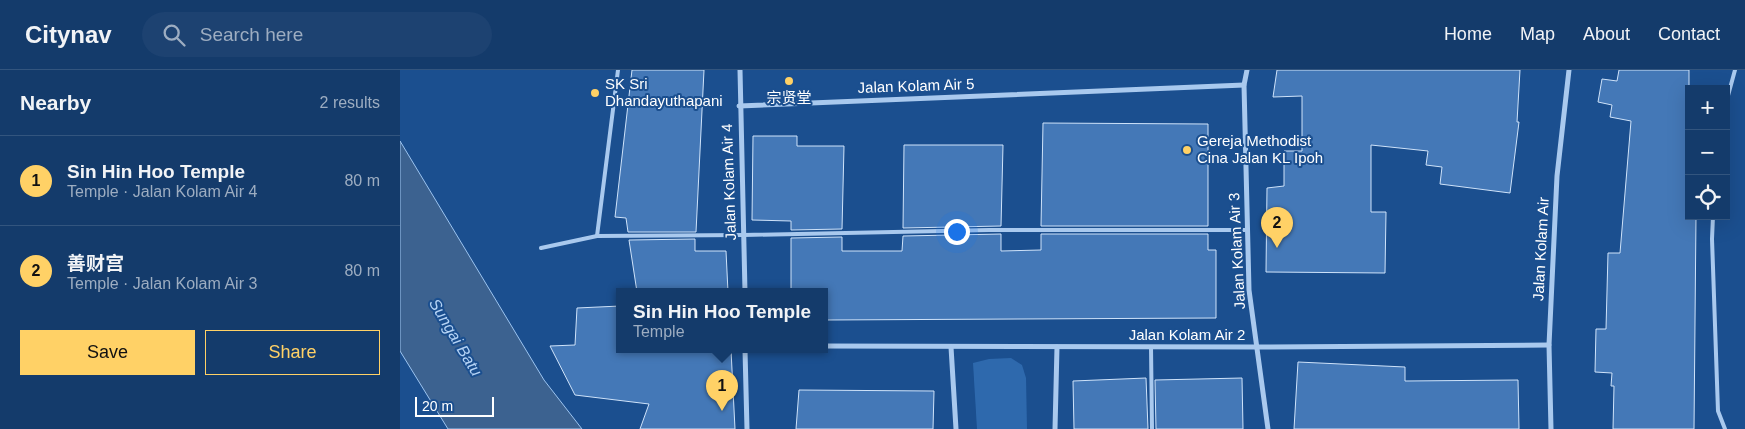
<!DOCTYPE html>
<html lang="en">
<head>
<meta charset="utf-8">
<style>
	:root { --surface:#143b6b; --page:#1d4271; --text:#f1f3f6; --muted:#9dadc1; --line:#33557e; --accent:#ffd166 }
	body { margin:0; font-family:Arial,"Noto Sans SC",sans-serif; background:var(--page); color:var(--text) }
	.controls { position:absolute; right:15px; top:15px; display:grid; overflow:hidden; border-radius:0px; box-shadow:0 5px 20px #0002 }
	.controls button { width:45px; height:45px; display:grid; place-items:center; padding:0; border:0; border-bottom:1px solid var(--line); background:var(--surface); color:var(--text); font:25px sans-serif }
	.scale { position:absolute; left:15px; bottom:12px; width:79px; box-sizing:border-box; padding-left:5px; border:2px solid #fff; border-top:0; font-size:14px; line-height:18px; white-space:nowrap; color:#fff; -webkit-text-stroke:4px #1b4f8f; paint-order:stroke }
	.you { position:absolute; left:556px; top:161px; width:18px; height:18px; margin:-12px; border:4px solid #fff; border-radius:50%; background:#1a73e8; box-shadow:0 0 0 8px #1a73e833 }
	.badge { display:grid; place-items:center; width:32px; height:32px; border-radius:50%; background:var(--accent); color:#111; font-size:16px; font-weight:700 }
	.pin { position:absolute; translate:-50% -41px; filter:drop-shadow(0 1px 2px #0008) }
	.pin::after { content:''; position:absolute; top:26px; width:18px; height:15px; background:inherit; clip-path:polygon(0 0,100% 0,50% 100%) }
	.popup { position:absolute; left:216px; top:218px; width:212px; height:65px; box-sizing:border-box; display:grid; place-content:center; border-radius:0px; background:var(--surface); filter:drop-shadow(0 1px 4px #0005); font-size:16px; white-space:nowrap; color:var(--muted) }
	.popup b { font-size:19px; color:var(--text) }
	.popup::after { content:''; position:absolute; left:50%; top:100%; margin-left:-10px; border:10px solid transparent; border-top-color:var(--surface) }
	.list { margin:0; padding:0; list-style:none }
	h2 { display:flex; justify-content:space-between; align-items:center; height:65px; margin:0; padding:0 20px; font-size:21px }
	h2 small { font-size:16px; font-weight:400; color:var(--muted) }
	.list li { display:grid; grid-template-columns:32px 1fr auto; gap:15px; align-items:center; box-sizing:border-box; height:90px; padding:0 20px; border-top:1px solid var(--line) }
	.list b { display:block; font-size:19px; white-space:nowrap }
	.list p { margin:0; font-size:16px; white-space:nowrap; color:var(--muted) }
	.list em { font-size:16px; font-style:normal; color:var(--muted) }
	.actions { display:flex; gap:10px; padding:15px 20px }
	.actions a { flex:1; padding:11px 0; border:1px solid var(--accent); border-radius:0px; text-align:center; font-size:18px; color:var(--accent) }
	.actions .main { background:var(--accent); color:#111 }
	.icon { flex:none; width:28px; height:28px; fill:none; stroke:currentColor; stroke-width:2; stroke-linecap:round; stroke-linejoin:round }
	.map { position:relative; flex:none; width:1345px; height:359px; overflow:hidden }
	header { display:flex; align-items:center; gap:30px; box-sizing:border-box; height:70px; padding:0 25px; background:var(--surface); border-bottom:1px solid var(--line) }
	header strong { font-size:24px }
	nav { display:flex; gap:28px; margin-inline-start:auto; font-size:18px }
	.search { width:350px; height:45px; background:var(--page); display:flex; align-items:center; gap:12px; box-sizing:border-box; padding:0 18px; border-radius:28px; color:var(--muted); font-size:19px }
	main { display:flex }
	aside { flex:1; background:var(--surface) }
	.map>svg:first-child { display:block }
	.green { fill:#2e69ad }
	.water { fill:#3c6290; stroke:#9cc4f0 }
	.building { fill:#4478b7; stroke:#cfe3fa }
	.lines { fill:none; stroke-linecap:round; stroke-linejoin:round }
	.service { stroke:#a9c9ee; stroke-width:4 }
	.minor { stroke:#a9c9ee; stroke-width:5 }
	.poi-dot { fill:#ffd166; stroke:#1b4f8f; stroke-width:2 }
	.labels { text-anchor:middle; stroke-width:4; stroke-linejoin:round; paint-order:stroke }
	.poi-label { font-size:15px; fill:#fff; stroke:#1b4f8f; text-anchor:start }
	.street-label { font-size:15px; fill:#fff; stroke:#1b4f8f }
	.water-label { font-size:16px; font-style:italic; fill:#b5d3f5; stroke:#1b4f8f }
</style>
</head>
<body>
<header>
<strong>Citynav</strong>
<div class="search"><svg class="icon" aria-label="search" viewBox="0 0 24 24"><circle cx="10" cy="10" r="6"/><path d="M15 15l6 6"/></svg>Search here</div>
<nav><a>Home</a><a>Map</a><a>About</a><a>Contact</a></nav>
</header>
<main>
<aside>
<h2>Nearby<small>2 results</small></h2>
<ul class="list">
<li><span class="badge">1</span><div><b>Sin Hin Hoo Temple</b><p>Temple · Jalan Kolam Air 4</p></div><em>80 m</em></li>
<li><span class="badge">2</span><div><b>善财宫</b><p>Temple · Jalan Kolam Air 3</p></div><em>80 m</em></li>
</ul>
<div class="actions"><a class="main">Save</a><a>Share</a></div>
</aside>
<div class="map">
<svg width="1345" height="359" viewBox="0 0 1345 359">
	<rect width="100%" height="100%" fill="#1b4f8f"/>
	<polygon class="green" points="611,288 622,295 626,308 627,359 577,359 573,293 589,289"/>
	<polygon class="water" points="0,71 144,310 182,359 48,359 0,281"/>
	<g class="building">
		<polygon points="232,0 304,0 296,162 228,162 226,148 215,147"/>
		<polygon points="877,0 1120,0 1117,52 1119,52 1110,123 1040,114 1042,97 1026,95 1028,81 971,75 971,142 986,142 985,203 866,202 867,118 884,116 884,81 902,81 902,26 873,27"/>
		<polygon points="1219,0 1289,0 1289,146 1296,146 1294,359 1213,359 1214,316 1211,316 1212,303 1195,302 1196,259 1206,259 1208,183 1220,183 1231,51 1210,47 1212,35 1198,32 1202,9 1217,11"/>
		<polygon points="643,53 808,54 808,156 641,156"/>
		<polygon points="353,66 397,66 397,76 444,76 442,159 391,160 391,151 352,150"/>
		<polygon points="504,75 603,75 601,156 503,158"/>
		<polygon points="601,164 601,181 641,180 641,164 808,164 808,180 816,180 816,248 424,250 424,222 391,222 391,168 442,167 442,181 502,181 503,166"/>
		<polygon points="295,169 295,181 326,181 328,222 237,222 229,170"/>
		<polygon points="220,236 220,280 331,280 335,359 240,359 249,334 175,325 150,276 175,275 177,238"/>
		<polygon points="898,292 1005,297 1005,311 1118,310 1119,359 894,359"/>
		<polygon points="746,308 748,359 674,359 673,311"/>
		<polygon points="842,308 843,359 756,359 755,310"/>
		<polygon points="399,320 534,321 533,359 396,359"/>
	</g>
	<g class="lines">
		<g class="service">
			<polyline points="1326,33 1335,0"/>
			<polyline points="1313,146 1312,169 1318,341 1325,359"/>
			<polyline points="197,166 218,0"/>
			<polyline points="141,178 197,166 344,165 589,160 846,160"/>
			<polyline points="751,277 752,359"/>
		</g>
		<g class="minor">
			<polyline points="340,0 345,222"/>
			<polyline points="847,0 844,15 849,220 868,359"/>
			<polyline points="339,36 844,15"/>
			<polyline points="424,276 858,277 1149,275"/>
			<polyline points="551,277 556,359"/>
			<polyline points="345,280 347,359"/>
			<polyline points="655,359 657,277"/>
			<polyline points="1151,359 1149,275 1157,106 1169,0"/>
		</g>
	</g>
	<g class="poi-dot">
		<circle cx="389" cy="11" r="5"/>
		<circle cx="195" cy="23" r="5"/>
		<circle cx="787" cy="80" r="5"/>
	</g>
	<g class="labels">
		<g class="poi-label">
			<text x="205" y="19">SK Sri<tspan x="205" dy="17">Dhandayuthapani</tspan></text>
			<text x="389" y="33" text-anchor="middle">宗贤堂</text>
			<text x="797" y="76">Gereja Methodist<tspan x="797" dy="17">Cina Jalan KL Ipoh</tspan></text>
		</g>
		<g class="street-label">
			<text transform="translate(516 16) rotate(-2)" y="5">Jalan Kolam Air 5</text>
			<text transform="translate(329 112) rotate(-92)" y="5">Jalan Kolam Air 4</text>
			<text transform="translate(1141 179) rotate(-87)" y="5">Jalan Kolam Air</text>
			<text transform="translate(837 181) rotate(-93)" y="5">Jalan Kolam Air 3</text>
			<text x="787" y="270">Jalan Kolam Air 2</text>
		</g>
		<g class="water-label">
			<text transform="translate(56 267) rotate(59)" y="6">Sungai Batu</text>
		</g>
	</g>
</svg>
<div class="controls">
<button>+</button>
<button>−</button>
<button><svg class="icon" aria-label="locate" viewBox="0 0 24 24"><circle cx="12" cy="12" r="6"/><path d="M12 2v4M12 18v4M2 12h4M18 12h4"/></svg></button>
</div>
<div class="scale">20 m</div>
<div class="you"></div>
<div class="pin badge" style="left:322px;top:341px">1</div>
<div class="popup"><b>Sin Hin Hoo Temple</b>Temple</div>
<div class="pin badge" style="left:877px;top:178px">2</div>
</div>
</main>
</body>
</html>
